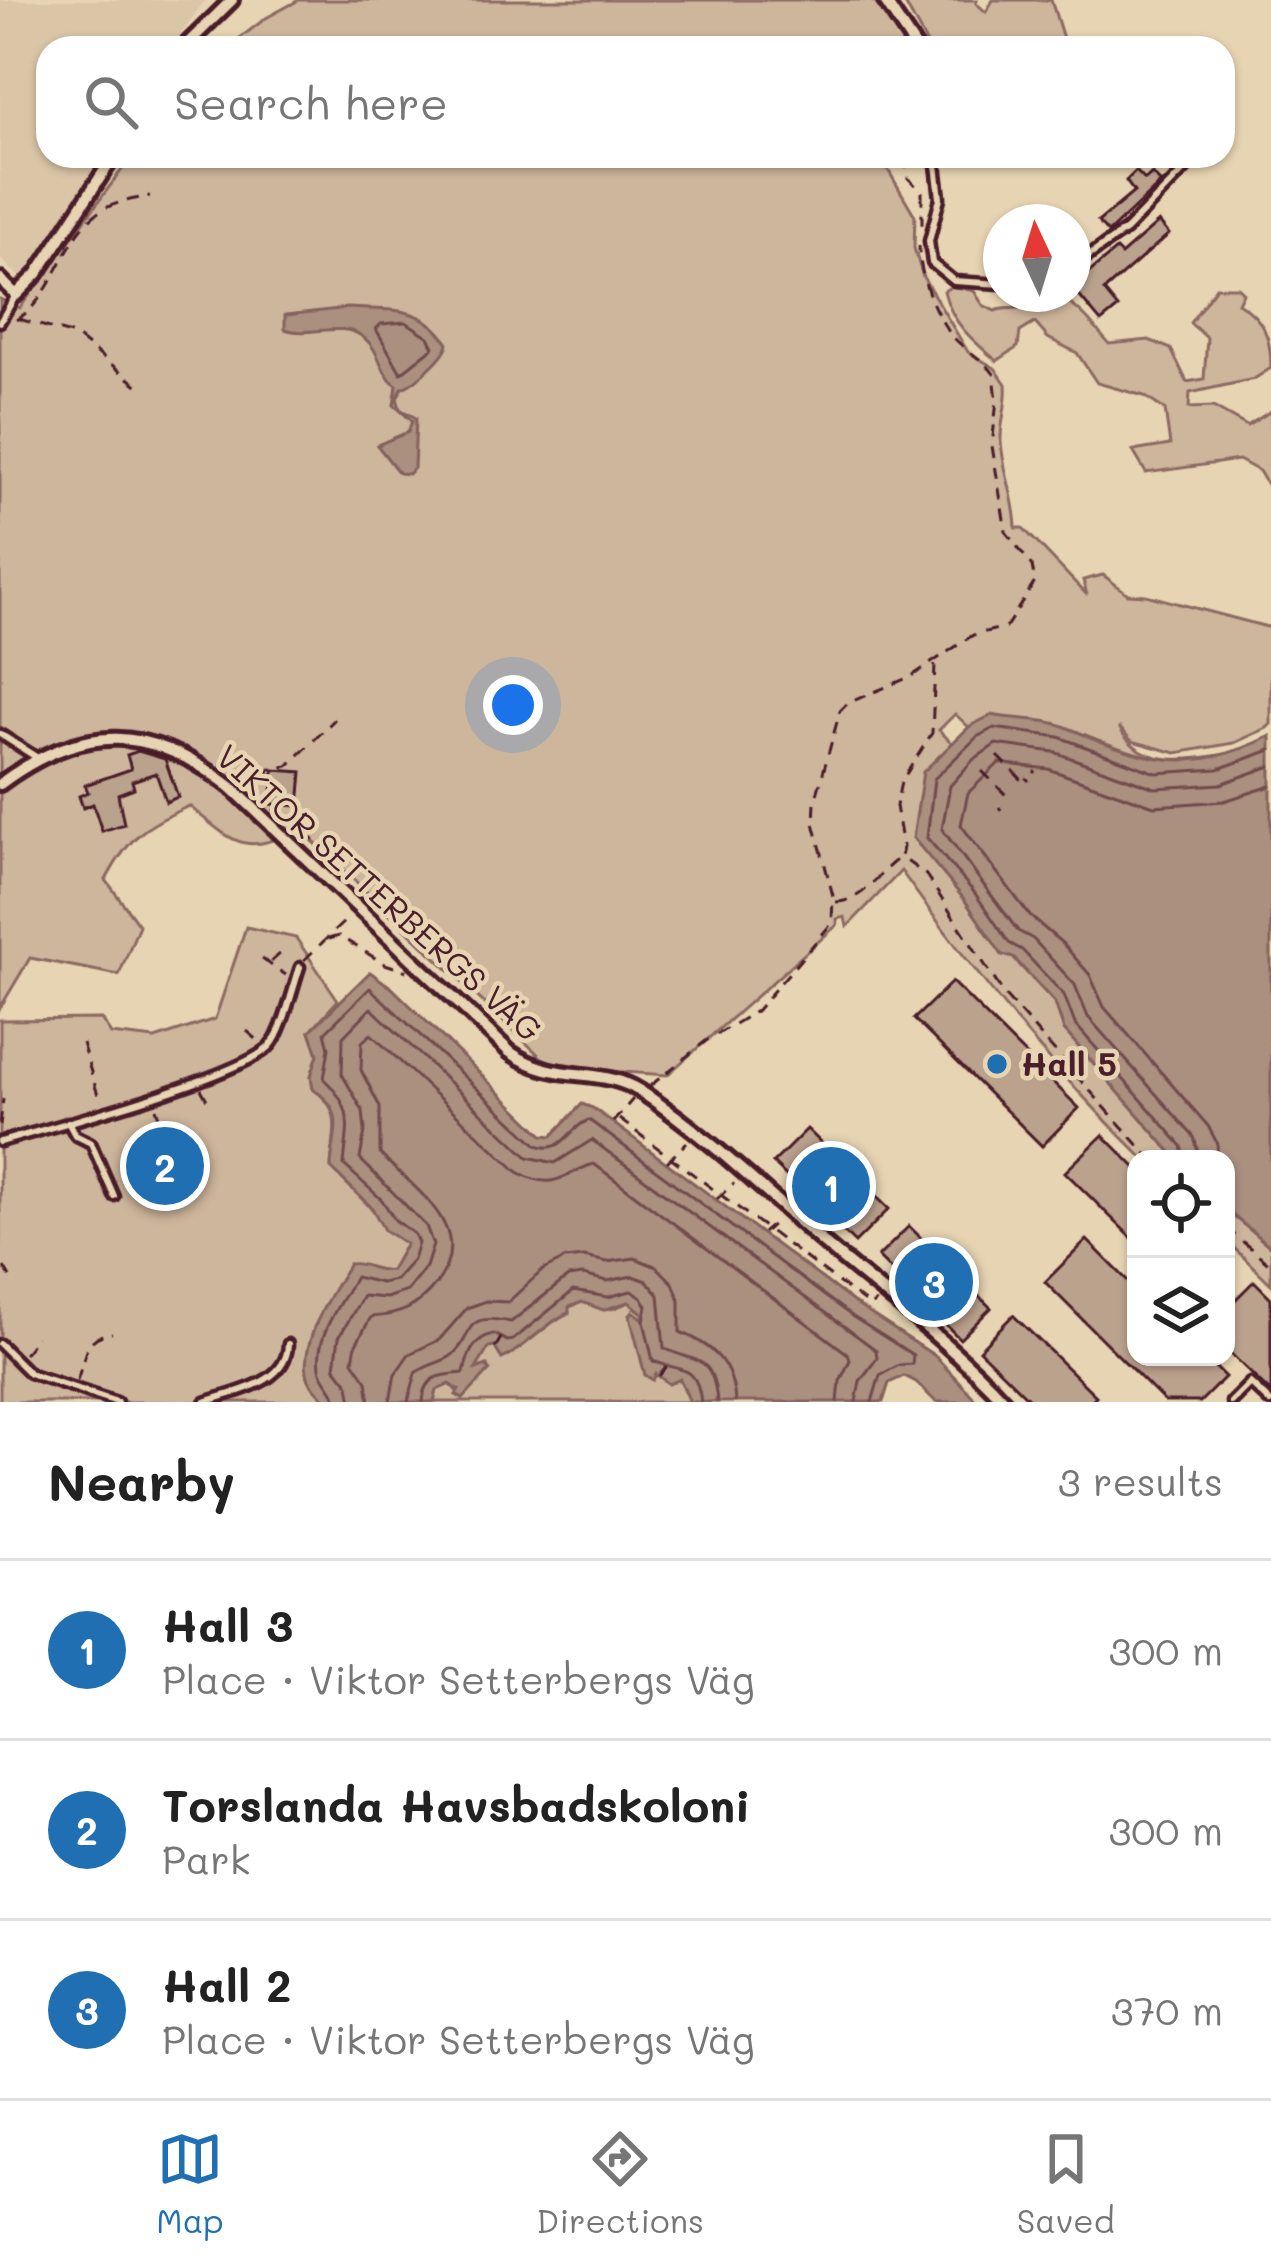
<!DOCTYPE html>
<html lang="en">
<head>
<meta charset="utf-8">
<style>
	:root { --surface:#fff; --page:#f6f6f6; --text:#222; --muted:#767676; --line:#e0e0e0; --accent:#1f6fb2 }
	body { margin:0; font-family:Mali,sans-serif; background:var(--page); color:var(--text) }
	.controls { position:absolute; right:36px; bottom:36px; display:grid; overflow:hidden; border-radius:24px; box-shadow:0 3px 9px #0004 }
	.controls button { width:108px; height:108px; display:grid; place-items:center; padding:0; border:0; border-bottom:3px solid var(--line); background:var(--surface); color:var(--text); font:60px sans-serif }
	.compass { position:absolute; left:983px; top:204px; width:108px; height:108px; border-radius:50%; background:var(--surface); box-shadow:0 3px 9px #0004; rotate:356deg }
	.you { position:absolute; left:513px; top:705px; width:42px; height:42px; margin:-30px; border:9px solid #fff; border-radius:50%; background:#1a73e8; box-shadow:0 0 0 18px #1a73e833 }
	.badge { display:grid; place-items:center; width:78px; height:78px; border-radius:50%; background:var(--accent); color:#fff; font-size:39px; font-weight:700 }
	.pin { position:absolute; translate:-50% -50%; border:6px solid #fff; box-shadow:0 3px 12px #0006 }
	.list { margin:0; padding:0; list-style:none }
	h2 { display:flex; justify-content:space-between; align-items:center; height:156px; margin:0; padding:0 48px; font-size:51px }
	h2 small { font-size:39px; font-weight:400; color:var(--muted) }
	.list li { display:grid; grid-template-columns:78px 1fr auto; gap:36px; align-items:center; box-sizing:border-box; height:180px; padding:0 48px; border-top:3px solid var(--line) }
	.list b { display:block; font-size:45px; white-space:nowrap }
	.list p { margin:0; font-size:39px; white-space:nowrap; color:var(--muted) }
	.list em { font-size:39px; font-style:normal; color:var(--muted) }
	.icon { flex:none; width:66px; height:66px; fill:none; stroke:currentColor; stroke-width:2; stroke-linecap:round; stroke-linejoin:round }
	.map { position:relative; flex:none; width:1271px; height:1402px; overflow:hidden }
	.search { position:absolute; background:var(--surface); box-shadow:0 3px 9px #0004; left:36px; right:36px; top:36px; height:132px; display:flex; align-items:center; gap:30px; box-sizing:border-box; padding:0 42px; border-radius:36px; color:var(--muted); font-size:45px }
	.sheet { height:696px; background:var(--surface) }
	nav { display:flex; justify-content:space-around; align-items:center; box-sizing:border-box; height:168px; border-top:3px solid var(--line); background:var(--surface); font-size:33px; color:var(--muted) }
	nav a { display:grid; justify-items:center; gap:6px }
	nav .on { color:var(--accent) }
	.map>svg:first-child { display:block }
	.built { fill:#dac5a7 }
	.green { fill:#ceb69c; stroke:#8c6a64; stroke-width:3 }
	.water { fill:#ab8f7f; stroke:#84625d; stroke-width:3 }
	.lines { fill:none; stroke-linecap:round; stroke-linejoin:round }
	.shore { stroke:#714c4d; stroke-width:3 }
	.building { fill:#bba28d; stroke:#4a1f2b; stroke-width:3 }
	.service-casing { stroke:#4a1f2b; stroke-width:15 }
	.minor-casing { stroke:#4a1f2b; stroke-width:20 }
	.path { stroke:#4a1f2b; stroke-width:3; stroke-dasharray:12 9; stroke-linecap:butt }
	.service { stroke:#e7d4b2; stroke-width:6 }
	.minor { stroke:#e7d4b2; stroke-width:10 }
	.poi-dot { fill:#1f6fb2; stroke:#e7d4b2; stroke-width:4.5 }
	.labels { text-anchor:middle; stroke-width:9; stroke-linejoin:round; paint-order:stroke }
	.street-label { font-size:33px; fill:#4a1f2b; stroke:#e7d4b2 }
	.poi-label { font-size:33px; font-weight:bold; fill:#4a1f2b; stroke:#e7d4b2; text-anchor:start }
</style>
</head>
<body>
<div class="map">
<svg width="1271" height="1402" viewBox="0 0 1271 1402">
	<rect width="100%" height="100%" fill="#e7d4b2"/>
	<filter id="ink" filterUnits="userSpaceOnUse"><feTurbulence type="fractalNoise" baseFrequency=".00833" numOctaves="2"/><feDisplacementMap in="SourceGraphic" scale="24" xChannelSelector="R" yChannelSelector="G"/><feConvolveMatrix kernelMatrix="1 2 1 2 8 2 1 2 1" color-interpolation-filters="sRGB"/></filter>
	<g filter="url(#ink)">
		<polygon class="built" points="0,0 205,0 171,48 48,48 48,156 102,156 27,273 19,276 0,258"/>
		<g class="green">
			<polygon points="299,0 870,0 882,5 906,48 227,48 266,18"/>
			<polygon points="903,0 977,0 976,3 986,12 993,0 1051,0 1066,48 929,48"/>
			<path d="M132 156H880L915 216 914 248 923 277 968 352 995 368 1006 384C1008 404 1000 422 1001 442 1003 471 1015 497 1016 528H1023L1087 595 1083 580 1103 575 1128 594 1146 595 1271 628V724L1267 728 1234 743 1176 753 1132 741 1119 727C1144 774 1199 758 1242 751L1224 768 991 748 955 714 939 730 964 755V899L1002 954 1013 958 1055 1003 1064 1030 1177 1159H1144C1054 1071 974 974 901 871L847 927 845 917 837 919V925L667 1075 566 1068 542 1058 298 827C246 861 229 838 189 806 145 826 129 836 106 880L139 925 119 975 30 958 0 1008V299L20 308Z"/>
			<path d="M952 286 974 291 983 305 995 311C1006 307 1012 310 1023 307 1030 306 1033 300 1040 298 1068 289 1093 326 1109 344L1149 340 1171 349 1187 382 1204 379 1207 338 1190 323 1216 287H1238L1243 293 1238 303C1265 319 1271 339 1271 368L1254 379 1190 393 1189 408 1213 407 1247 426 1271 411V491L1259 471 1239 460 1146 473 1133 451 1170 445 1165 410 1144 396 1097 383 1077 353 1048 338 1035 323 1020 332 1018 347 997 361C972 340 952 324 944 291Z"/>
			<path d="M246 927 296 938 338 1000 310 1031 318 1054 311 1076 313 1089C346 1111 332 1136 331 1168L406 1243 391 1270 382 1272 349 1264 314 1327 308 1352 327 1402H0V1020L101 1019 111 1034 155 1039 215 1019Z"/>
			<polygon points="1226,1210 1271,1247 1271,1284 1226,1240"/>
			<path d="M583 1302 612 1309 629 1302 645 1315 642 1318 630 1316 645 1374 680 1379 690 1402H434L437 1390 450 1384 463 1398 489 1371 475 1370 489 1347 494 1346 502 1359C525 1348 553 1317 569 1313L568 1307Z"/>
		</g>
		<g class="water">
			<path d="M348 308C390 311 421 303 448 343 446 356 413 385 402 388L397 398 400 409 416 418 414 468 408 474 399 473 377 445 408 432 412 421 394 405 397 385C379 374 381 350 363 337 340 320 310 338 285 329V315Z"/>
			<path d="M992 715C1015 720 1045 718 1066 727 1147 761 1188 776 1271 736V1247L1226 1210V1159H1177L1064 1030 1055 1003 1014 958 1002 955 964 899 913 838 923 772 970 726Z"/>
			<path d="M370 972 392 988 543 1135 552 1136 582 1104 593 1108 860 1307 935 1356 978 1402H936L916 1382 904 1376 889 1383 883 1402H690L680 1379 669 1384 656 1374 653 1380 645 1375 630 1316 633 1311 642 1318 644 1314 629 1302 603 1310 582 1302 569 1307V1313C553 1317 524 1349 502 1359L494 1346 489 1347 476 1369 487 1365 489 1371 463 1399 456 1395 459 1390 450 1384 437 1390 434 1402H327C323 1396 312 1387 309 1380 296 1348 332 1290 349 1264 364 1261 376 1273 391 1270L406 1244 384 1230 372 1208 331 1168C332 1134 349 1113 313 1089L311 1076 318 1054 310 1031Z"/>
		</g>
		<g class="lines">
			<g class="shore">
				<polygon points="406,322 429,337 434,347 401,373 376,329 381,324"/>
				<polyline points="1185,1159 1182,1146 1075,1024 1064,995 1022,950 1009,943 974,892 927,838 934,779 977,737 994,728 1059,737 1156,773 1218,769 1271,750"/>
				<polyline points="1200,1159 1194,1137 1088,1017 1075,985 1033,939 1018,931 942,829 950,786 973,760 996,744 1054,752 1155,788 1221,784 1271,766"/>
				<polyline points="1218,1159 1217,1143 1208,1126 1104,1007 1090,975 1063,944 1030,916 961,825 968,793 999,763 1048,769 1154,806 1224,801 1271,786"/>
				<path d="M337 1402C335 1388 323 1382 320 1368 315 1336 340 1304 355 1277L381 1283 395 1280 413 1260 418 1243 414 1234 395 1220 382 1200 344 1165C347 1126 356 1110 324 1079L329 1048 325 1032 370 988 537 1145C563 1156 569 1126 589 1120L853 1317 913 1355 912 1364 899 1365 880 1375 872 1402"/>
				<polyline points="352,1402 349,1385 335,1367 339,1337 363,1296 386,1298 407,1291 426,1267 433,1245 426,1226 360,1159 365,1131 363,1111 342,1074 343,1037 371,1008 528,1157 555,1163 592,1140 876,1350 877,1358 860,1381 856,1402"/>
				<path d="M370 1402 367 1381 353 1361 356 1344 371 1317C401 1315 417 1308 436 1284 478 1229 415 1190 380 1154V1107L361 1070 362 1042 371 1034 518 1172C556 1193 563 1173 594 1164L848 1354 850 1360 840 1381 838 1402"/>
				<path d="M390 1402 395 1374 409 1354 439 1340 467 1308 486 1301 508 1302 543 1270 565 1259 584 1257 607 1262 635 1258 657 1267 673 1283 680 1301V1332C713 1345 733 1364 735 1402"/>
				<path d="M408 1402 416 1373C427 1364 441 1363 451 1356 477 1336 458 1311 511 1322L568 1277 583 1275 607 1281 633 1276 647 1281 659 1295 664 1348C695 1364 713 1352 717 1402"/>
				<path d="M423 1402C425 1374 442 1375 464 1373 467 1356 475 1337 494 1334L507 1341 513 1340 573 1291 608 1297 631 1291 642 1297 647 1306 644 1321 653 1361C680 1372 697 1363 701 1402"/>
			</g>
		</g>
		<g class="building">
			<polygon points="1136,171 1145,180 1152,174 1161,183 1108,233 1098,222 1134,192 1126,181"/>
			<polygon points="1159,222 1169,234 1104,291 1118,308 1101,322 1076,292 1083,285 1079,281 1116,250 1121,255"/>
			<polygon points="138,751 165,759 178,797 166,802 156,773 132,781 134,788 118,794 124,824 102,831 93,804 83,808 79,796 88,792 85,785 131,769 127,755"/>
			<polygon points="274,770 302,772 299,806 271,804"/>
			<polygon points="952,982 1079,1108 1042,1146 914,1019"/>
			<polygon points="807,1129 889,1209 855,1243 773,1163"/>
			<polygon points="1103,1135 1136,1168 1136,1242 1065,1172"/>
			<polygon points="909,1226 991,1308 960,1339 878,1257"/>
			<polygon points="1087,1240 1136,1289 1136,1357 1205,1357 1225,1377 1200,1402 1165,1402 1045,1282"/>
			<polygon points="1254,1281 1271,1298 1271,1393 1226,1349 1226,1309"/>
			<polygon points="1013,1315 1096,1396 1090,1402 1032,1402 979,1350"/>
		</g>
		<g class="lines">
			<defs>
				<g id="service">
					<polyline points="1156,48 1170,43 1184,48"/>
					<polyline points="935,156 940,198 929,241 932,263 954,281 1001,284"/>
					<polyline points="1073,267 1126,230 1198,156"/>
					<polyline points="0,322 16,295"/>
					<polyline points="0,734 36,757"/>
					<polyline points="68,1122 75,1135 91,1143 114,1196"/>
					<path d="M0 1142C49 1128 244 1076 271 1045 283 1031 293 987 300 967"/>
					<polyline points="0,1344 29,1373 117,1402"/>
					<path d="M205 1402C236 1391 287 1384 288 1344"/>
					<polyline points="1231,1402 1250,1383 1270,1402"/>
				</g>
				<g id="minor">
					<polyline points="884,0 916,48"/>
					<polyline points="183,48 232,0"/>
					<polyline points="0,279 16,295 37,274 114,156"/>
					<path d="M0 784C83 722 151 724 232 788L510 1052C556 1085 599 1065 640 1091 707 1135 765 1192 825 1244 885 1295 952 1344 1005 1402"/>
				</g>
			</defs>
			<use href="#service" class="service-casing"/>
			<use href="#minor" class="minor-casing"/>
			<g class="path">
				<polyline points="904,156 908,178 922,192 922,225"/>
				<polyline points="19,319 74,335 140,387"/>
				<path d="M16 320C55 297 61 242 96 214 111 202 132 200 150 196"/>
				<polyline points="935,665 932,733 901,782 896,806 903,847 901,857 926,875 1006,997 1151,1159"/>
				<polyline points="998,756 1025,783"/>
				<polyline points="982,771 1010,799"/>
				<polyline points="1034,771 1036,773"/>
				<polyline points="1026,778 1029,781"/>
				<polyline points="250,789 264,781 270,769 288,766 335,719"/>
				<polyline points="999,807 1001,810"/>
				<polyline points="273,809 314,840"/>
				<path d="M836 902C865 901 876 874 899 858"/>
				<polyline points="328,939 339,936 385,964 407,971"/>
				<polyline points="262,959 286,975"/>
				<polyline points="304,960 348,918"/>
				<polyline points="271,962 283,951"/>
				<polyline points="247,1031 260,1042"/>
				<polyline points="82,1043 98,1095 94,1097"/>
				<path d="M650 1086 706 1041 756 1011 832 923 833 896 814 823 815 802 840 711 848 703 912 676 973 635 1006 627 1035 582 1032 566 1006 532 992 446 997 400 994 374C984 360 970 353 958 342 936 321 919 276 919 246"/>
				<polyline points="201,1089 211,1107"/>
				<polyline points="156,1108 165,1135"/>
				<polyline points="619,1119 870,1306 876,1302"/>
				<polyline points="613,1122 633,1099"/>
				<polyline points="0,1125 3,1099"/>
				<polyline points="667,1162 687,1142"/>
				<polyline points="717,1199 734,1183"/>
				<polyline points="1226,1228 1271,1265"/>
				<polyline points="763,1233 777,1220"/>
				<polyline points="4,1267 11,1279"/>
				<polyline points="495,1348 502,1336"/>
				<polyline points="24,1354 37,1337"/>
				<polyline points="659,1376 671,1361"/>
				<path d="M77 1380C86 1356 83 1336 112 1333"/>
			</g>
			<use href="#service" class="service"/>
			<use href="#minor" class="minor"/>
		</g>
	</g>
	<circle class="poi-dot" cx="997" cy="1064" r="12"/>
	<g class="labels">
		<g class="street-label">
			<text transform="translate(379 893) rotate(42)" y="12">VIKTOR SETTERBERGS VÄG</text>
		</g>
		<g class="poi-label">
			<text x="1021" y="1076">Hall 5</text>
		</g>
	</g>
</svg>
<div class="controls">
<button><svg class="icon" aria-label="locate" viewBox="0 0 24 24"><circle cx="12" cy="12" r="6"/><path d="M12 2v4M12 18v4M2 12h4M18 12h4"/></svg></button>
<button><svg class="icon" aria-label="layers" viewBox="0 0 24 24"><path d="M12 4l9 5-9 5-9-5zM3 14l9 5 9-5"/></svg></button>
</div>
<svg class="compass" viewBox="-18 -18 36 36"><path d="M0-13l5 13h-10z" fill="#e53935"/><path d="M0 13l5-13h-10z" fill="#767676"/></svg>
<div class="you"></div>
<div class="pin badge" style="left:831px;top:1186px">1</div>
<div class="pin badge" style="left:165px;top:1166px">2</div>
<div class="pin badge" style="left:934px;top:1282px">3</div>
<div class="search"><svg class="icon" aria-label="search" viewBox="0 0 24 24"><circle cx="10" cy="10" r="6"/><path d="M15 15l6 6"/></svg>Search here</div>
</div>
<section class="sheet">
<h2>Nearby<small>3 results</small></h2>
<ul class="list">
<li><span class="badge">1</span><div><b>Hall 3</b><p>Place · Viktor Setterbergs Väg</p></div><em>300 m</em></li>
<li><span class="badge">2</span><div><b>Torslanda Havsbadskoloni</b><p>Park</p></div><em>300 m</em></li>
<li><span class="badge">3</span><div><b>Hall 2</b><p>Place · Viktor Setterbergs Väg</p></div><em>370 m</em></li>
</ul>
</section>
<nav>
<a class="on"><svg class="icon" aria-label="map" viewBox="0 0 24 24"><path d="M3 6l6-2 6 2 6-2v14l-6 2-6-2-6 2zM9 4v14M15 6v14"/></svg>Map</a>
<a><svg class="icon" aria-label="directions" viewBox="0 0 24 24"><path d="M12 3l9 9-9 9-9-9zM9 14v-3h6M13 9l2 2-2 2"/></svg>Directions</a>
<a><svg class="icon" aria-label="saved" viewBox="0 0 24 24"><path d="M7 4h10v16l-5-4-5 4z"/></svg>Saved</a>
</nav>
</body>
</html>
